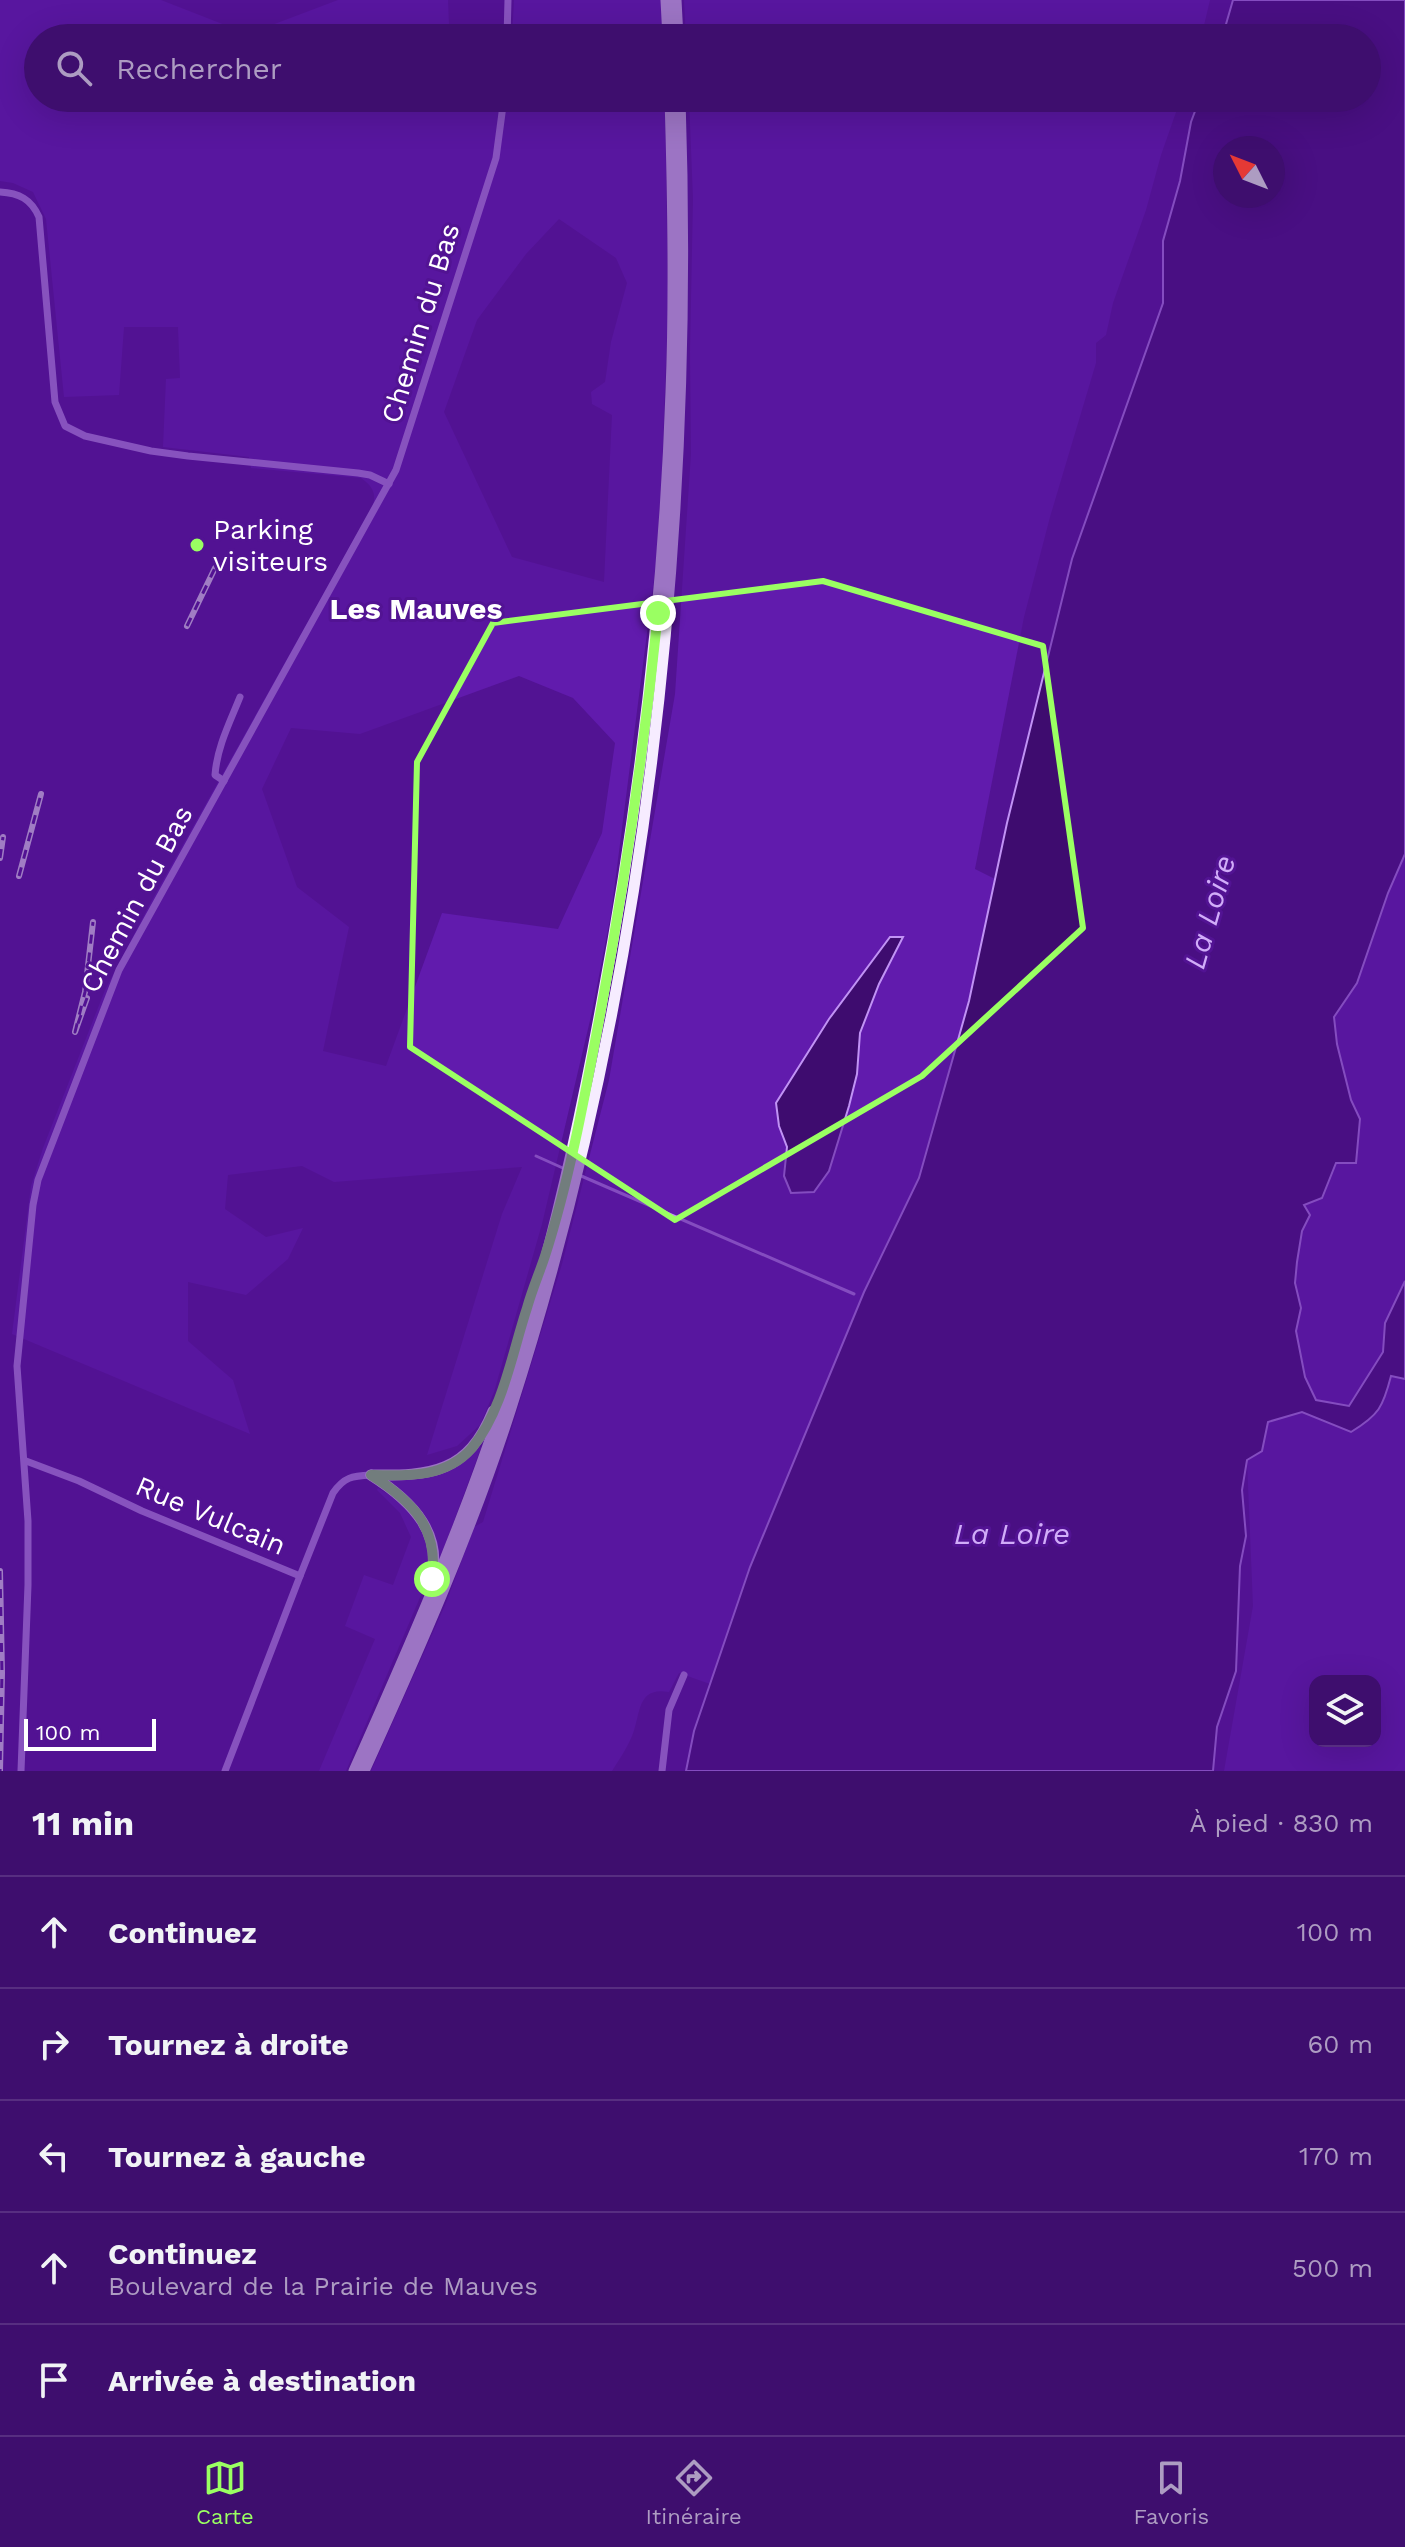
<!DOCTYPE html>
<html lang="fr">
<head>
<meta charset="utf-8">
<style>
	:root { --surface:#3e0e6e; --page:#491c76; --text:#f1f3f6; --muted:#ad9cc2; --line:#572e81; --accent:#9aff62 }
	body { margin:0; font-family:"Work Sans",sans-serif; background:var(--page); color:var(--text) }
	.controls { position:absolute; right:24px; bottom:24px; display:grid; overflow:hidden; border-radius:16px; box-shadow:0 8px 32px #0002 }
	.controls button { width:72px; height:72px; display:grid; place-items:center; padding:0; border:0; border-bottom:2px solid var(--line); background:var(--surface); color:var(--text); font:40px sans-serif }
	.compass { position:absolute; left:1213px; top:136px; width:72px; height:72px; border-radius:50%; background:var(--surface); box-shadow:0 8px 32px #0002; rotate:312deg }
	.scale { position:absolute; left:24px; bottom:20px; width:132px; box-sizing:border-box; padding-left:8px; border:4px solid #fff; border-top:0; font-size:22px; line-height:28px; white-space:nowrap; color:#fff; -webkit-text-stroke:6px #521393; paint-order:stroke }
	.stop { position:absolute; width:24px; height:24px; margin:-18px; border:6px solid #9aff62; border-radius:50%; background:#fff }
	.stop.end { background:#9aff62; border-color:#fff; box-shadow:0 2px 8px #0008 }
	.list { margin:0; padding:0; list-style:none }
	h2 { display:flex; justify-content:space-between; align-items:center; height:104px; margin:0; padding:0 32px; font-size:34px }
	h2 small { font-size:26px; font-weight:400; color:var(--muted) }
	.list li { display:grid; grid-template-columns:52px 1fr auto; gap:24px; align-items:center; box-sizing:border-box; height:112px; padding:0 32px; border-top:2px solid var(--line) }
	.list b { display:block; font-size:30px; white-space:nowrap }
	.list p { margin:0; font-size:26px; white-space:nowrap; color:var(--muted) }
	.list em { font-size:26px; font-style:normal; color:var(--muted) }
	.icon { flex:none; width:44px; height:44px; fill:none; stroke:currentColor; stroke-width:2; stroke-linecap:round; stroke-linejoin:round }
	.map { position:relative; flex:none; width:1405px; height:1771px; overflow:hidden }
	.search { position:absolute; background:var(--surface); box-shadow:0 8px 32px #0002; left:24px; right:24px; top:24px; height:88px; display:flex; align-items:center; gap:20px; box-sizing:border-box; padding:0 28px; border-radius:44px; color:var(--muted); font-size:30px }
	.sheet { height:664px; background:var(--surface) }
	nav { display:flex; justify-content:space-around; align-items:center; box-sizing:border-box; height:112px; border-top:2px solid var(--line); background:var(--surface); font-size:22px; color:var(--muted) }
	nav a { display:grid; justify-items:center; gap:4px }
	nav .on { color:var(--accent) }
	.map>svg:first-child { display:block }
	.green { fill:#611bad; fill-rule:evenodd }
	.water { fill:#3e0c6f; stroke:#c193f5; stroke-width:2; fill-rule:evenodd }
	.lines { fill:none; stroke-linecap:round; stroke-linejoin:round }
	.stream { stroke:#c193f5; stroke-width:3 }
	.minor { stroke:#c8a1f2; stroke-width:7 }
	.primary { stroke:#f6ecff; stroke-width:11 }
	.rail-casing { stroke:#fff; stroke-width:6 }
	.rail { stroke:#521393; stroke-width:3; stroke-dasharray:9; stroke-linecap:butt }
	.route { stroke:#9aff62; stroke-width:10 }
	.marked { fill:none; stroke:#9aff62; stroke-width:6; stroke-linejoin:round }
	.poi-dot { fill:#9aff62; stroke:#521393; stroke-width:3 }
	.labels { text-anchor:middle; stroke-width:6; stroke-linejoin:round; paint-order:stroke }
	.street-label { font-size:28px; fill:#fff; stroke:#521393 }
	.poi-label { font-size:28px; fill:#fff; stroke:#521393; text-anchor:start }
	.neighbourhood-label { font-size:30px; font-weight:bold; fill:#fff; stroke:#521393 }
	.water-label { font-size:30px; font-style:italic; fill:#d1adf9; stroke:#521393 }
</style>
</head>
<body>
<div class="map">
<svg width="1405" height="1771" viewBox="0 0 1405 1771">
	<rect width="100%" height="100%" fill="#521393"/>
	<g class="green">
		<path d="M0 0H161L248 34 338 0H448L449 25 463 24 471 38H38V98H665L668 306 662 472 656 563 611 914 592 1012 542 1224 494 1392 480 1425 457 1446 427 1455 502 1214 522 1167 334 1182 302 1166 228 1175 225 1209 266 1237 303 1228 288 1259 246 1295 188 1282V1341L233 1380 250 1434 12 1334 31 1186 43 1148 105 990 152 900 358 532C370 511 386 495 361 478L251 468 249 457 163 447 166 379 180 378 178 327H124L119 395 64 397 46 219 33 192 13 183 0 181ZM559 219 616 258 627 283 611 342 605 382 591 392 592 404 612 415 604 582 512 557 444 412 477 320 526 254ZM519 676 573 698 615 743 602 833 558 929 442 913 386 1066 323 1051 349 927 297 887 262 789 291 728 360 734Z"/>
		<polygon points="514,0 662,0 663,38 512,38"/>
		<polygon points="684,0 1210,0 1201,38 686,38"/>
		<path d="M689 98H1181L1161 155 1146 210 1113 303 1106 335 1096 343V363L1050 517 1024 617 975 869 995 879 969 1001 919 1178 864 1292 750 1567 710 1684 679 1673 669 1692C636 1686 641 1715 632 1736 627 1748 619 1760 612 1771H371L446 1603 474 1527 483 1522 562 1264 609 1080 675 694 691 454 690 352 693 199ZM891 937 903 938 879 984 860 1033 857 1074 829 1171 784 1176 787 1147 779 1126 777 1103 829 1019Z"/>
		<polygon points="1405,854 1405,1281 1385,1323 1383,1352 1349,1407 1316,1400 1305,1377 1296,1331 1301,1308 1295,1283 1297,1262 1302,1231 1310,1215 1304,1205 1322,1198 1336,1163 1356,1162 1360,1119 1351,1100 1337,1044 1334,1017 1357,983 1388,893"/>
		<path d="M1391 1376 1405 1379V1771H1224L1253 1606 1247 1460 1262 1451 1267 1422 1302 1412 1351 1432 1382 1406ZM1315 1681H1375V1741H1315Z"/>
		<path d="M479 1446 481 1448 440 1559 437 1560 434 1533 384 1481C396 1478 406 1480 417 1479 443 1477 460 1463 479 1446Z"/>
		<path d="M378 1488C420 1514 433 1530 427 1581L346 1771H319L375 1639 345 1626 364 1575 393 1585 411 1537 400 1513 377 1490Z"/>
	</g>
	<g class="water">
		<path d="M1233 0H1405V854L1388 893 1357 983 1334 1017 1337 1044 1351 1100 1360 1119 1356 1163H1336L1322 1198 1304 1205 1310 1215 1302 1231 1297 1262 1295 1283 1301 1308 1296 1331 1305 1377 1316 1400 1349 1406 1383 1352 1385 1323 1405 1281V1379L1391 1376C1383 1407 1379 1415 1351 1432L1302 1412 1268 1422 1262 1451 1247 1460 1242 1490 1246 1536 1240 1566 1236 1671 1217 1727 1213 1771H686L694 1731 750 1567 864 1292 919 1178 969 1001 1007 823 1072 559 1163 303V241L1180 181 1191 122 1200 98H1367V38H1222ZM1225 148H1273V196H1225Z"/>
		<polygon points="890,937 903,937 879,984 860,1033 857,1074 849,1106 829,1171 814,1192 791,1193 784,1176 787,1147 779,1126 776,1103 829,1019"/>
	</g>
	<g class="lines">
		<g class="stream">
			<polyline points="536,1156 565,1169"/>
			<polyline points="579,1175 854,1294"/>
		</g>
		<g class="minor">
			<polyline points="507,38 508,0"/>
			<path d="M0 192C19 193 31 199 39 217L55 402 65 426 85 436 151 451 188 456 358 473 370 475 389 484"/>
			<path d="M224 781 215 775C217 747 230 722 240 697"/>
			<path d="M26 1461 79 1481 142 1511 300 1576 333 1493C344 1477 352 1476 371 1475"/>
			<polyline points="21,1771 28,1585 28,1521 17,1366 33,1205 38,1180 119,970 396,470 496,158 504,98"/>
			<polyline points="225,1771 300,1576"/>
			<polyline points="662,1771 669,1710 684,1675"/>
		</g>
		<g class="primary">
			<polyline points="666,0 668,38"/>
			<polyline points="676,0 678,38"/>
			<path d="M371 1475C412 1501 447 1535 429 1588"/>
			<path d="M371 1475C431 1476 468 1473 493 1411"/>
			<path d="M354 1771C407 1652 459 1534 500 1411 545 1278 577 1139 602 1001 640 799 664 596 671 392 675 294 673 196 670 98"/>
			<path d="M364 1771C418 1652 470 1535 510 1411 646 990 695 539 680 98"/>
		</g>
		<defs>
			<g id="rail">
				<polyline points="187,626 215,568"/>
				<polyline points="0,858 3,837"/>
				<polyline points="19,876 41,794"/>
				<polyline points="87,998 75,1032 85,992 93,922"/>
				<polyline points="0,1571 2,1673 0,1771"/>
			</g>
		</defs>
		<use href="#rail" class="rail-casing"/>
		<use href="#rail" class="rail"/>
	</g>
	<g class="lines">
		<path class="route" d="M432 1579C439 1527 412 1501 371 1475 407 1476 446 1478 472 1448 503 1410 512 1353 527 1308 532 1290 539 1274 545 1256 570 1178 585 1095 600 1015 625 882 644 748 658 613"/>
	</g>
	<path d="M0 0H1405V1771H0ZM823 581 1043 646 1083 928 922 1076 675 1220 410 1047 417 762 493 623Z" fill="#521393" fill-opacity=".55" fill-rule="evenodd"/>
	<path class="marked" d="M823 581 1043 646 1083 928 922 1076 675 1220 410 1047 417 762 493 623Z"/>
	<circle class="poi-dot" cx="197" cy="545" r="8"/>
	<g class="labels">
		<g class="street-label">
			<text transform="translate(420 323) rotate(-73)" y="10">Chemin du Bas</text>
			<text transform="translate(136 899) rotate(-62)" y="10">Chemin du Bas</text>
			<text transform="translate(211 1515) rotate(23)" y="10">Rue Vulcain</text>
		</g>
		<g class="poi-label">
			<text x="213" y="539">Parking<tspan x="213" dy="32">visiteurs</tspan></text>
		</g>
		<g class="neighbourhood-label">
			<text x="416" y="619">Les Mauves</text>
		</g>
		<g class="water-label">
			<text transform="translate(1210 912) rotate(-74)" y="10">La Loire</text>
			<text x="1012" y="1544">La Loire</text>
		</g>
	</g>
</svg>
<div class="controls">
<button><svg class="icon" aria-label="layers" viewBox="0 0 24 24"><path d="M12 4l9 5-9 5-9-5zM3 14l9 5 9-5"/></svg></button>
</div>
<svg class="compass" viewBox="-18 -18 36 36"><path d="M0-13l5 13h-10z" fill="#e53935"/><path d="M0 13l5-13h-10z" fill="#ad9cc2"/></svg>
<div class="scale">100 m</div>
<div class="stop" style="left:432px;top:1579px"></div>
<div class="stop end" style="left:658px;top:613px"></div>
<div class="search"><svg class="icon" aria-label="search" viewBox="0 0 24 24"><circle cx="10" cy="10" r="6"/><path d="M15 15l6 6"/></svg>Rechercher</div>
</div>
<section class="sheet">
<h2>11 min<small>À pied · 830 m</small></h2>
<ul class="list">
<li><svg class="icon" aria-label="ahead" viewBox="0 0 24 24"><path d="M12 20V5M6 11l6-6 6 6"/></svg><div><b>Continuez</b></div><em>100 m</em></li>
<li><svg class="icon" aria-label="right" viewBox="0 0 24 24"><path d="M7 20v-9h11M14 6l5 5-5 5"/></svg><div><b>Tournez à droite</b></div><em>60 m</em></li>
<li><svg class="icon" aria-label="left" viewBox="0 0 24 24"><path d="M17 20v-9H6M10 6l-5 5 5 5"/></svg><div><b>Tournez à gauche</b></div><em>170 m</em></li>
<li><svg class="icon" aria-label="ahead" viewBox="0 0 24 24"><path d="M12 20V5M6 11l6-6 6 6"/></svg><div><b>Continuez</b><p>Boulevard de la Prairie de Mauves</p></div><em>500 m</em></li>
<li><svg class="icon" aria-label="arrive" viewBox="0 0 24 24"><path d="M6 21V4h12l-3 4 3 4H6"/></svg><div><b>Arrivée à destination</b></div></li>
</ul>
</section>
<nav>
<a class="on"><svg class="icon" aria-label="map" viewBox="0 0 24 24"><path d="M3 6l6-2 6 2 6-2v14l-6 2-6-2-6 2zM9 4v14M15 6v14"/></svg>Carte</a>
<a><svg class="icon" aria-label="directions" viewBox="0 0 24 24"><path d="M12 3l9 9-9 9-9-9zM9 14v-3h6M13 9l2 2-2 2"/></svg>Itinéraire</a>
<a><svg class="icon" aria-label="saved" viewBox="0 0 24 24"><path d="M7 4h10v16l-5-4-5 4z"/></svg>Favoris</a>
</nav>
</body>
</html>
